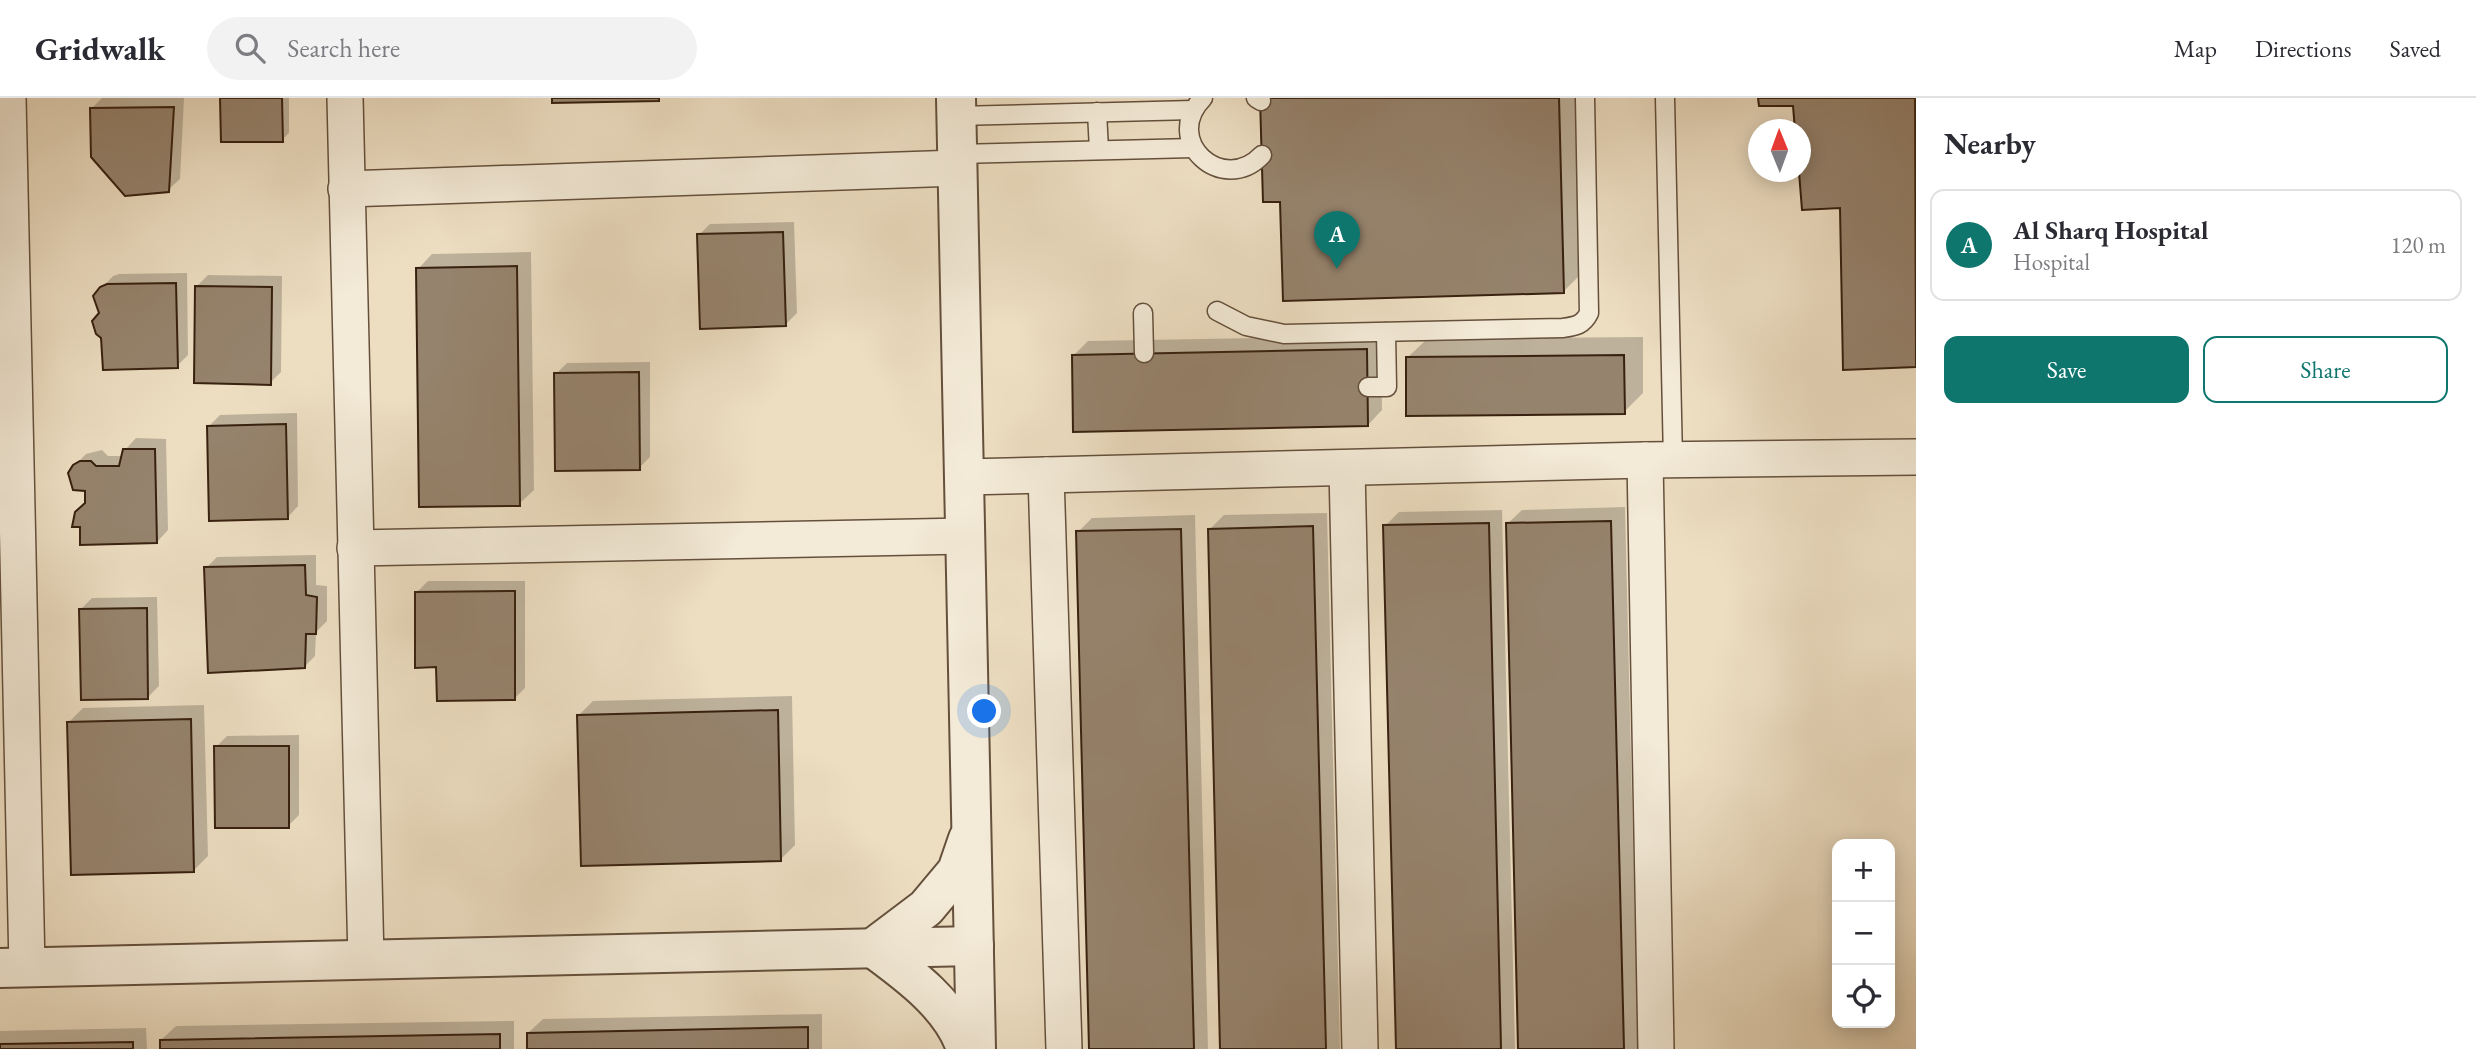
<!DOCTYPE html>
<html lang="en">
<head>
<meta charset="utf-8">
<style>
	:root { --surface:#fff; --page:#f2f2f3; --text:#2b2b33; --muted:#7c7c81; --line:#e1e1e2; --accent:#0f766e }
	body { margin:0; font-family:"EB Garamond",serif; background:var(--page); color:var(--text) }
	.controls { position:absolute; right:21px; bottom:21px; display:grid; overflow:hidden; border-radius:14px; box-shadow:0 4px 18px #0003 }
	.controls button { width:63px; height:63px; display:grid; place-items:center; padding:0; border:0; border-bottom:2px solid var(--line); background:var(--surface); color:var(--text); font:35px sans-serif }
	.compass { position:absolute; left:1748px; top:21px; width:63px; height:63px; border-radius:50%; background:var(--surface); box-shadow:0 4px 18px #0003; rotate:359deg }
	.you { position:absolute; left:985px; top:614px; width:24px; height:24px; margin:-18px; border:5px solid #fff; border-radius:50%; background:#1a73e8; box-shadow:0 0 0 10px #1a73e833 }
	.badge { display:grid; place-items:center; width:46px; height:46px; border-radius:50%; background:var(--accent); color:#fff; font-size:23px; font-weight:700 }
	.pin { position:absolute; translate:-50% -58px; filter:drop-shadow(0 2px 4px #0008) }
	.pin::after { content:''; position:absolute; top:37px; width:24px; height:21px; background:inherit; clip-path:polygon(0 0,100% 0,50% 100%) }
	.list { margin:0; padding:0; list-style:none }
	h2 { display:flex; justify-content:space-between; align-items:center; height:91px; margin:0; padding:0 28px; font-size:30px }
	h2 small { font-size:23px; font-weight:400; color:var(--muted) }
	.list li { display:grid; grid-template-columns:46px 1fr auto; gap:21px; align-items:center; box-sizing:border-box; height:112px; margin:0 14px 14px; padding:0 14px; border:2px solid var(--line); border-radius:14px }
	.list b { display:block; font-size:26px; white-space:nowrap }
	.list p { margin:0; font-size:23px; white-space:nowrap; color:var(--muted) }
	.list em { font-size:23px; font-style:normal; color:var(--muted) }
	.actions { display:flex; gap:14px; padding:21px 28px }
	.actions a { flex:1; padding:16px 0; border:2px solid var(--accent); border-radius:14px; text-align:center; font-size:24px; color:var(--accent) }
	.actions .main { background:var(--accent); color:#fff }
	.icon { flex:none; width:38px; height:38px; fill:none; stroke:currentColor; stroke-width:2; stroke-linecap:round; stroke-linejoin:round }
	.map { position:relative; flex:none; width:1916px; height:951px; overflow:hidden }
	header { display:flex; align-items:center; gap:42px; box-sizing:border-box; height:98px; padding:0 35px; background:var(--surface); border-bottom:2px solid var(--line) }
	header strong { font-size:33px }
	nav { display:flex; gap:38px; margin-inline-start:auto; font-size:24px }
	.search { width:490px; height:63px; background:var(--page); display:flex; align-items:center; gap:18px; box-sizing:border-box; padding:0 24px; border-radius:38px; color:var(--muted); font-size:26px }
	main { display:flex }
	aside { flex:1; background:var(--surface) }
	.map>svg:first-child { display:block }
	.shadow { fill:#0003 }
	.building { fill:#96836d; stroke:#382110; stroke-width:2 }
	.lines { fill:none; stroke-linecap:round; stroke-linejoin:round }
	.service-casing { stroke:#65503c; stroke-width:21 }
	.minor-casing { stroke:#65503c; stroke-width:38 }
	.tertiary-casing { stroke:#65503c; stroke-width:42 }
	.service { stroke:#f3ead7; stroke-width:18 }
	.minor { stroke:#f3ead7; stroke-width:35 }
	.tertiary { stroke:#f3ead7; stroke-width:38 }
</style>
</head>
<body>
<header>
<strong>Gridwalk</strong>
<div class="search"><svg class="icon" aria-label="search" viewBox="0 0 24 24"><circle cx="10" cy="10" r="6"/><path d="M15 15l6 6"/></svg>Search here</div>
<nav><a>Map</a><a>Directions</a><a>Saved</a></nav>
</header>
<main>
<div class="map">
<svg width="1916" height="951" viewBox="0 0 1916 951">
	<rect width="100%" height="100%" fill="#eddec2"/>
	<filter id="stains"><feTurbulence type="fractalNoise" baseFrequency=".00286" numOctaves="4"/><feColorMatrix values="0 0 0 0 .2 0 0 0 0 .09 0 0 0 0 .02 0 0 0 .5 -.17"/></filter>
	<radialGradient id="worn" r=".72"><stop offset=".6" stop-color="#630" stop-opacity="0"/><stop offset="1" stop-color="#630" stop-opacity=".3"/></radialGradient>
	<g class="shadow">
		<polygon points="102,0 184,0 180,81 168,92 91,11"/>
		<polygon points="222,0 289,0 289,35 282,42"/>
		<polygon points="1262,0 1578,0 1583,174 1563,194"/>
		<polygon points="1760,0 1916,0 1916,267 1845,270 1842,108 1800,32 1795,6"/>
		<polygon points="794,124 797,215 786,226 699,137 710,126"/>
		<polygon points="531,154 534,392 519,406 418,171 432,156"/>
		<polygon points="187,175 188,257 177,268 101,216 102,190 113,178 119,176"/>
		<polygon points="208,177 282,178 281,274 270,285 197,188"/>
		<polygon points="1381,238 1382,312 1368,327 1073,258 1088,243"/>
		<polygon points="1643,239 1643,295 1624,314 1407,260 1427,241"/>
		<polygon points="650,264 650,359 639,370 556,276 567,265"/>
		<polygon points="297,315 298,408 287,420 209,328 220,317"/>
		<polygon points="136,340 166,341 168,432 157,444 87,404 87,392 74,368 86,356 102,352 108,358 123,358 125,352"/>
		<polygon points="1625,409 1638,951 1520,951 1507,426 1522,412"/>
		<polygon points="1502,412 1515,951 1398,951 1385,428 1399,414"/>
		<polygon points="1327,415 1340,951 1222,951 1210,431 1224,417"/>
		<polygon points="1195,417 1208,951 1090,951 1078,434 1092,420"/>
		<polygon points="316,457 316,487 327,488 327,523 316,534 315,558 304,569 206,470 217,459"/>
		<polygon points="428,483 525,483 525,590 514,601 438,567 417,494"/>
		<polygon points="157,499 159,588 148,599 81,511 92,500"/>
		<polygon points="792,598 795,747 781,761 578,618 593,603"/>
		<polygon points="204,607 208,758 194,772 69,624 83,610"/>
		<polygon points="299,637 299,717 288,728 216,649 227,638"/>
		<polygon points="822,916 822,951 529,951 528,935 543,921"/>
		<polygon points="514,923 514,951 161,951 161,942 176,928"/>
		<polygon points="146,930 147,951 0,951 0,933"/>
	</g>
	<g class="building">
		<polygon points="220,0 282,0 283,44 221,44"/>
		<polygon points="552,0 659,0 659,3 552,5"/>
		<polygon points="1260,0 1559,0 1564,195 1283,203 1280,104 1263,104"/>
		<polygon points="1758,0 1915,0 1916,269 1843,272 1840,110 1802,112 1799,74 1800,74 1800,32 1795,32 1793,8 1759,8"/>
		<polygon points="174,9 169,94 125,98 91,59 90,10"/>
		<polygon points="783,134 786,228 700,231 697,136"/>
		<polygon points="517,168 520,408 419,409 416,170"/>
		<polygon points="176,185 178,270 103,272 101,240 96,236 92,223 99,215 93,198 100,189 107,186"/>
		<polygon points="195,188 272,189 271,287 194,285"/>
		<polygon points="1367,251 1368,328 1073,334 1072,257"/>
		<polygon points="1624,257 1625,316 1406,318 1406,259"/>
		<polygon points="639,274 640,372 555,373 554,275"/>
		<polygon points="286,326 288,421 209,423 207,328"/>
		<polygon points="123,351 155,351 157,445 80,447 80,429 72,429 75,414 85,405 85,393 73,392 68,375 73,367 80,363 91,363 96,368 119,368"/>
		<polygon points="1611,423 1624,951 1518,951 1506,425"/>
		<polygon points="1489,425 1501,951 1396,951 1383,427"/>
		<polygon points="1313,428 1326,951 1220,951 1208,431"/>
		<polygon points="1181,431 1194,951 1089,951 1076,433"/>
		<polygon points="305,467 306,497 317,499 316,536 306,536 305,570 208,575 204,469"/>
		<polygon points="515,493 515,602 437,603 436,569 415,570 415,494"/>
		<polygon points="147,510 148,601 81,602 79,511"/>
		<polygon points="778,612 781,763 581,768 577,617"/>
		<polygon points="191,621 194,774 71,777 67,624"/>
		<polygon points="214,648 289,648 289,730 215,730"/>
		<polygon points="808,929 808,951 527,951 527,935"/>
		<polygon points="500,936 500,951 160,951 160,942"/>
		<polygon points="133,944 133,951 0,951 0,946"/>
	</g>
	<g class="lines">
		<defs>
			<g id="service">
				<path d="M1203 0C1161 43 1223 98 1262 57"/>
				<polyline points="1256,0 1261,3"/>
				<polyline points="1665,0 1673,362"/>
				<polyline points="1097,14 1099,52"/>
				<polyline points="957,18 1193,12"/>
				<polyline points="958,56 1193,50"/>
				<path d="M1217 213 1246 228 1284 236 1563 230C1576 228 1583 227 1589 215L1585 0"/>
				<polyline points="1143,215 1144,255"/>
				<polyline points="1368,289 1387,289 1386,234"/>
			</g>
			<g id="minor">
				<polyline points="8,0 27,869"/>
				<polyline points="345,0 366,862"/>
				<polyline points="346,91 958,70"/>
				<polyline points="1645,362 1656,951"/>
				<polyline points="1347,370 1360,951"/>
				<polyline points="1046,377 1064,951"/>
				<polyline points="964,379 1645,362 1916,359"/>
				<polyline points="355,450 966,438"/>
			</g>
			<g id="tertiary">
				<polyline points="956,0 976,951"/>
				<polyline points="0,870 974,848"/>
				<path d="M966 951C953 908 907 875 873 850L926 810 957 773 968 741"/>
			</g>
		</defs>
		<use href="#service" class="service-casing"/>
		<use href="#minor" class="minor-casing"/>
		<use href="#tertiary" class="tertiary-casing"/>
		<use href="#service" class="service"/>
		<use href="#minor" class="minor"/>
		<use href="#tertiary" class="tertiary"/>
	</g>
	<rect width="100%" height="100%" filter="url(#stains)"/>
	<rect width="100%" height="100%" fill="url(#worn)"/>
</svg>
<div class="controls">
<button>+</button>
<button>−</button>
<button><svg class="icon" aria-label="locate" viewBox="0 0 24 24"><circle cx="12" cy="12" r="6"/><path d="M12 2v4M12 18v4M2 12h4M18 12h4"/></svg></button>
</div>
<svg class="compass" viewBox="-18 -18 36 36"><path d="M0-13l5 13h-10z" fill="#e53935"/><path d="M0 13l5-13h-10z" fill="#7c7c81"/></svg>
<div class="you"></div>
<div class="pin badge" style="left:1337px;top:171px">A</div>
</div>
<aside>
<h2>Nearby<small></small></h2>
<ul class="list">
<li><span class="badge">A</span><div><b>Al Sharq Hospital</b><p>Hospital</p></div><em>120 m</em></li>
</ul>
<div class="actions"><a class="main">Save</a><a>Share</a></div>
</aside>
</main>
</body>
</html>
